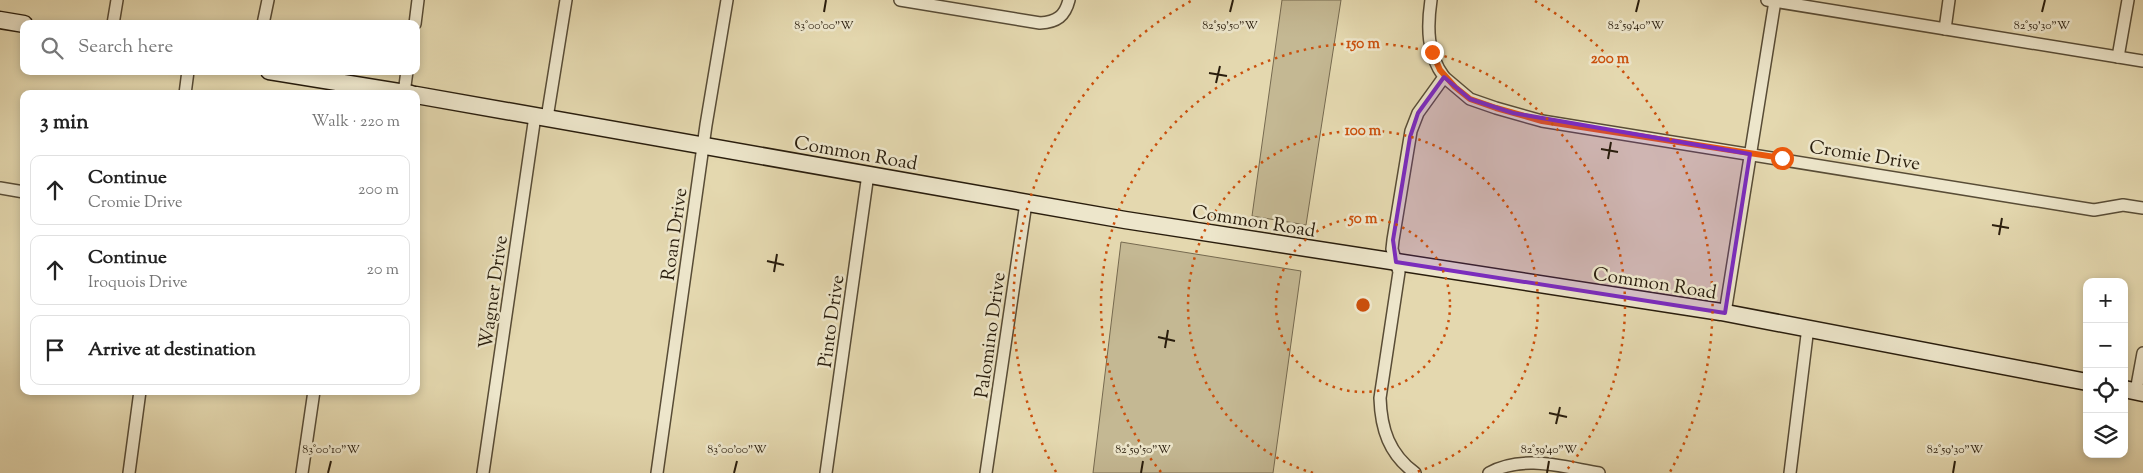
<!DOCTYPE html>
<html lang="en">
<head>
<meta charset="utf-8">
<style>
	:root { --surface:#fff; --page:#f6f6f6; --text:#222; --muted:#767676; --line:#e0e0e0 }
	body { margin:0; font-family:"Sorts Mill Goudy",serif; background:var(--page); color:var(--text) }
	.controls { position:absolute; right:15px; bottom:15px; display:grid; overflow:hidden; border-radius:10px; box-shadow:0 2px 8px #0003 }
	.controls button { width:45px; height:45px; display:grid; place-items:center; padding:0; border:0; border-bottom:1px solid var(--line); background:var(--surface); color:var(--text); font:25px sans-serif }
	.stop { position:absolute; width:15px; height:15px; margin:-11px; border:4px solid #ea580c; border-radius:50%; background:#fff }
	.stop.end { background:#ea580c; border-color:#fff; box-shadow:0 1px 5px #0008 }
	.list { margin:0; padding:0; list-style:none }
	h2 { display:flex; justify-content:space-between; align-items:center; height:65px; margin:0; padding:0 20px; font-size:21px }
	h2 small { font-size:16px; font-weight:400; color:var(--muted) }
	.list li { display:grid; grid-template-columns:32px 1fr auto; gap:15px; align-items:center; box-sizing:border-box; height:70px; margin:0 10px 10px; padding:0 10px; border:1px solid var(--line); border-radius:10px }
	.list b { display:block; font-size:19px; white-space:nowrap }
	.list p { margin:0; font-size:16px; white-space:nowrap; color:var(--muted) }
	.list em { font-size:16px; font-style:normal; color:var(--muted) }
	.icon { flex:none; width:28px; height:28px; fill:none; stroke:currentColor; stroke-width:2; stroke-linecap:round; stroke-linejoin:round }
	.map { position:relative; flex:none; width:2143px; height:473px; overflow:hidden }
	.search { position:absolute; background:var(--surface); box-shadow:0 2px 8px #0003; left:20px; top:20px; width:400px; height:55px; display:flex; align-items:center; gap:12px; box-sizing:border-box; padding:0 18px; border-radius:10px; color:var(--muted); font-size:19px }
	.panel { position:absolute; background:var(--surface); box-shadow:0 2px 8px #0003; left:20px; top:90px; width:400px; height:305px; border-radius:10px }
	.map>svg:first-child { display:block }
	.green { fill:#c4b893; stroke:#766a50 }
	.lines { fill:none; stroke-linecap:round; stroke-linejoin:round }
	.street-casing { stroke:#584c36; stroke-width:14 }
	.secondary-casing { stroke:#291d0d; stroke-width:19 }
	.street { stroke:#ede6cb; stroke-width:11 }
	.secondary { stroke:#ede6cb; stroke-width:16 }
	.route { stroke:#ea580c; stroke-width:6 }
	.marked { fill:#7b2cbf; fill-opacity:0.2; stroke:#7b2cbf; stroke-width:4; stroke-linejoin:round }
	.ticks { fill:none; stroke:#291d0d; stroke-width:2 }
	.ring { fill:none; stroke:#cb500c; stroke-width:2.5; stroke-dasharray:2.5 5 }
	.labels { text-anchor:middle; stroke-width:5; stroke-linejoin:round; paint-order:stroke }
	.street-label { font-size:19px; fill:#291d0d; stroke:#ede6cb }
	.ticks-label { font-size:12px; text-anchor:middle; fill:#291d0d; stroke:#ede6cb; stroke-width:5; stroke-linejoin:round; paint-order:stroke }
	.centre { fill:#cb500c; stroke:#ede6cb; stroke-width:2.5 }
	.ring-label { font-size:15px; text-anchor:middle; font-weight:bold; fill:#cb500c; stroke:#ede6cb; stroke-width:5; stroke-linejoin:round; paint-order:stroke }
</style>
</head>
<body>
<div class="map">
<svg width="2143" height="473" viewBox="0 0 2143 473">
	<rect width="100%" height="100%" fill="#e4d8af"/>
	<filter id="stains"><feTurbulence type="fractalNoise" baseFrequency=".004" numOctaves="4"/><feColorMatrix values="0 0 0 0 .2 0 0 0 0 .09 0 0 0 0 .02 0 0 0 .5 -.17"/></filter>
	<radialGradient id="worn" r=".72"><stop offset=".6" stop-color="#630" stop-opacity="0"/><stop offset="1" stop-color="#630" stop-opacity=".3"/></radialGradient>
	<g class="green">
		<polygon points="1282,0 1341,0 1306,225 1252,216"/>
		<polygon points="1121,242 1301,271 1273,473 1093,473"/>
	</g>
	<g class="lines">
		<defs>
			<g id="street">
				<path d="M900 0 1040 23C1057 22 1065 16 1069 0"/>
				<polyline points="1767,0 2143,61"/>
				<polyline points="113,24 117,0"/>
				<polyline points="263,24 268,0"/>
				<polyline points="415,24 418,0"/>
				<polyline points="1945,29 1949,0"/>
				<polyline points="2118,57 2128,0"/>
				<polyline points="1444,77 1470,99 1496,108 1542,121 2094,210 2123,205 2143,208"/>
				<polyline points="404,93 407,71"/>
				<polyline points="185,94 188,71"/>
				<polyline points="547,118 566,0"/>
				<polyline points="0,188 24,192"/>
				<polyline points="1725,313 1775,1"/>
				<polyline points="2136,391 2143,353"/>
				<polyline points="129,473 140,391"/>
				<polyline points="302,473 314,391"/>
				<polyline points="483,473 535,116"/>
				<polyline points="657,473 706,125 727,0"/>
				<polyline points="826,473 868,174"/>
				<polyline points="986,473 1026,203"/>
				<path d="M1415 473C1389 454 1381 429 1380 398L1399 272 1392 249 1393 240 1411 131 1418 113 1444 77C1427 54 1427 27 1431 0"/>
				<path d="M1489 473C1523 454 1563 467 1599 473"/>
				<polyline points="1790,473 1808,327"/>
			</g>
			<g id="secondary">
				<polyline points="0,20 24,24"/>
				<polyline points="269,71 411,94"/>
				<polyline points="416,95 1125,220 1721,312 2087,382"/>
				<polyline points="2124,389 2143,393"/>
			</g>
		</defs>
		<use href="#street" class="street-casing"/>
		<use href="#secondary" class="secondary-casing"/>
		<use href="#street" class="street"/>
		<use href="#secondary" class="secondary"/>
	</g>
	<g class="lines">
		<polyline class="route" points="1432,52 1440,70 1455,87 1470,99 1496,108 1542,121 1782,158"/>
	</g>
	<path class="marked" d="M1444 77 1470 99 1513 113 1750 154 1725 313 1396 262 1393 240 1410 137 1418 113Z"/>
	<path class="ticks" d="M824 12 826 0M1230 12 1233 0M1636 12 1639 0M2042 12 2045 0M1209 73 1227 76M1216 83 1220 66M1601 149 1618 152M1608 159 1611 142M1992 225 2009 228M1999 235 2002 218M767 261 784 265M774 272 777 254M1158 337 1175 341M1165 348 1168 330M1549 413 1567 417M1556 424 1560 407M328 473 331 461M734 473 737 461M1141 473 1143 461M1547 473 1549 461M1953 473 1955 461"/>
	<g class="ring">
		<circle cx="1363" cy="305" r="87"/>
		<path d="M1313 473A175 175 0 1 1 1413 473"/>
		<path d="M1161 472A262 262 0 1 1 1565 472"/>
		<path d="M1056 472A349 349 0 0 1 1191 1M1535 1A349 349 0 0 1 1670 472"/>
	</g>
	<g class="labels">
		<g class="street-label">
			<text transform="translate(856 152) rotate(10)" y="7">Common Road</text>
			<text transform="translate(1865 154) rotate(9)" y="7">Cromie Drive</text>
			<text transform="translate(1254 220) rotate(9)" y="7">Common Road</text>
			<text transform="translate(673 234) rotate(-82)" y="7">Roan Drive</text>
			<text transform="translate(1655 282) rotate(9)" y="7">Common Road</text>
			<text transform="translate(492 292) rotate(-82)" y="7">Wagner Drive</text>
			<text transform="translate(830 321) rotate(-82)" y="7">Pinto Drive</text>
			<text transform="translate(989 335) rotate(-82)" y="7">Palomino Drive</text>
		</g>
	</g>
	<g class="ticks-label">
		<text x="824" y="29">83°00'00"W</text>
		<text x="1636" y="29">82°59'40"W</text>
		<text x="2042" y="29">82°59'30"W</text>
		<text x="1230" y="29">82°59'50"W</text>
		<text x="331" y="453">83°00'10"W</text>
		<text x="737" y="453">83°00'00"W</text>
		<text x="1143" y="453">82°59'50"W</text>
		<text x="1549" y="453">82°59'40"W</text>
		<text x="1955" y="453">82°59'30"W</text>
	</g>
	<circle cx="1363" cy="305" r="8" class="centre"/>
	<g class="ring-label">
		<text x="1363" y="48">150 m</text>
		<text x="1610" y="63">200 m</text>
		<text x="1363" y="135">100 m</text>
		<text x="1363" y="223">50 m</text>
	</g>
	<rect width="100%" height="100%" filter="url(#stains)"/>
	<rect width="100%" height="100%" fill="url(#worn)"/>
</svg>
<div class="controls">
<button>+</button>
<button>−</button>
<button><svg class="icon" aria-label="locate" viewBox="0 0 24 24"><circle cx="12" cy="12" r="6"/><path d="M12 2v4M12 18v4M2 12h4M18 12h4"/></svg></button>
<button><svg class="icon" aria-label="layers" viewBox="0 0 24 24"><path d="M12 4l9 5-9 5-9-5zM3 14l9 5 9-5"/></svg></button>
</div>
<div class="stop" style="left:1782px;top:158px"></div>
<div class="stop end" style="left:1432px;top:52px"></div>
<div class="search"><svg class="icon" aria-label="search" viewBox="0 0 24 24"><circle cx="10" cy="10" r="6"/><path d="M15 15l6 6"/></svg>Search here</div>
<section class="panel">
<h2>3 min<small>Walk · 220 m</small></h2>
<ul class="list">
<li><svg class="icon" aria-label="ahead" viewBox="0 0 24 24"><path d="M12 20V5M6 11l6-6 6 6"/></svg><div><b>Continue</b><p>Cromie Drive</p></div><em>200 m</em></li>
<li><svg class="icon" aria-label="ahead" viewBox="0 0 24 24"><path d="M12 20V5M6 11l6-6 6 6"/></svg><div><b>Continue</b><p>Iroquois Drive</p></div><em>20 m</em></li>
<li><svg class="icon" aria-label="arrive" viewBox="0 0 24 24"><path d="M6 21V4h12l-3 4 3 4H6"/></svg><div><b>Arrive at destination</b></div></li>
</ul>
</section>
</div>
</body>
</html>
